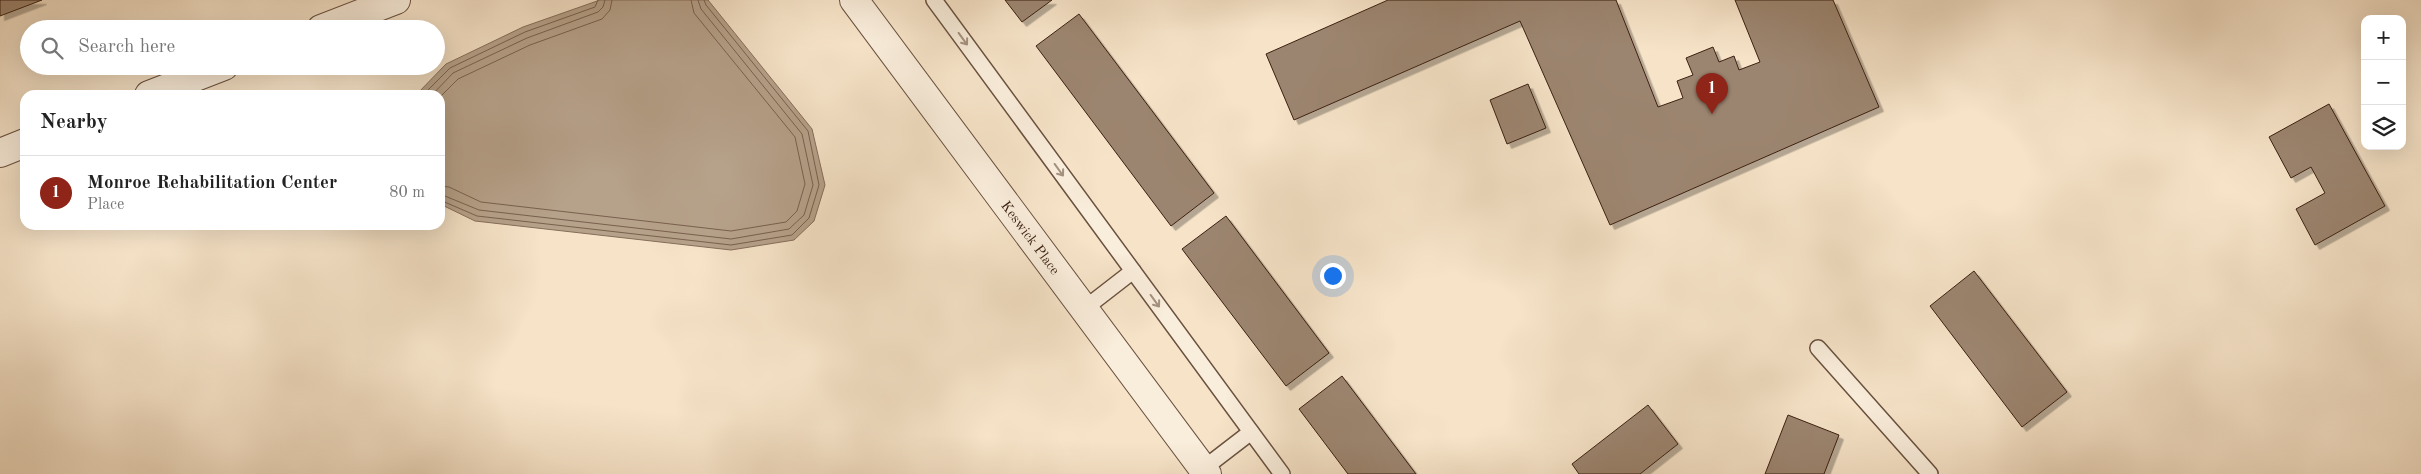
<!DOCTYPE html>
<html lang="en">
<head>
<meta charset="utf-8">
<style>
	:root { --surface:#fff; --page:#f2f2f2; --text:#222; --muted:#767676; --line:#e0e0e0; --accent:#8f2418 }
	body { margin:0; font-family:"Old Standard TT",serif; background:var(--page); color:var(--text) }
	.controls { position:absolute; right:15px; top:15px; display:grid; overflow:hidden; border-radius:10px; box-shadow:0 5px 20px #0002 }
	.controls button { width:45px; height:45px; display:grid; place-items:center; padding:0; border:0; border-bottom:1px solid var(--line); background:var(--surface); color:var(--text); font:25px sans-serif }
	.you { position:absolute; left:1332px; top:275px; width:18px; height:18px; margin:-12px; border:4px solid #fff; border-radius:50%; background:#1a73e8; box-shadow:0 0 0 8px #1a73e833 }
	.badge { display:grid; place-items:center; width:32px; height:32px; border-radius:50%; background:var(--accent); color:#fff; font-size:16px; font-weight:700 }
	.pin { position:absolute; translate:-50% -41px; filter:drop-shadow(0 1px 2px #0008) }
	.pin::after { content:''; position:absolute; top:26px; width:18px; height:15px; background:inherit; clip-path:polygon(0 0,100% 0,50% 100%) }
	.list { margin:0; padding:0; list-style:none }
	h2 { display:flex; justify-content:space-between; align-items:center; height:65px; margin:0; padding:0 20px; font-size:21px }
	h2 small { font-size:16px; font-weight:400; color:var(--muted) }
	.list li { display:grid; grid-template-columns:32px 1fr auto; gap:15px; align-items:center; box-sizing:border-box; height:75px; padding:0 20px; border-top:1px solid var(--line) }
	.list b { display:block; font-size:19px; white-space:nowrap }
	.list p { margin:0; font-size:16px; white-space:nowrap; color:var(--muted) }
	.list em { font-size:16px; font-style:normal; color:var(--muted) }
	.icon { flex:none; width:28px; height:28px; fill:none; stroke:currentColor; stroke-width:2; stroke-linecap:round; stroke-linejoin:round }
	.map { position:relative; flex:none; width:2421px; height:474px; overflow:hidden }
	.search { position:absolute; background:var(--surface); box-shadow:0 5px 20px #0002; left:20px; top:20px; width:425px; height:55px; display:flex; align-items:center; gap:12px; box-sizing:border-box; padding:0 18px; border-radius:28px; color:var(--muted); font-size:19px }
	.panel { position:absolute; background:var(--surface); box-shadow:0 5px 20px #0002; left:20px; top:90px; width:425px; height:140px; border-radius:15px }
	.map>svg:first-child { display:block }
	.water { fill:#b6a18a; stroke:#856d5a }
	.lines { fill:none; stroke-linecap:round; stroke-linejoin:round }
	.shore { stroke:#78604e; stroke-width:1 }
	.building { fill:#9c8570; stroke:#3b2011; filter:url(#shadow) }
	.service-casing { stroke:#6a513f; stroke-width:18 }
	.minor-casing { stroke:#6a513f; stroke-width:30 }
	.tertiary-casing { stroke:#6a513f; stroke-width:30 }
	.service { stroke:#f9eddb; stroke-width:15 }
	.minor { stroke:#f9eddb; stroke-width:28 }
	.tertiary { stroke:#f9eddb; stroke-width:28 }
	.oneway { stroke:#a49180 }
	.labels { text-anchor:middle; stroke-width:4.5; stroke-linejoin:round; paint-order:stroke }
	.street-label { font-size:14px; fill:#3b2011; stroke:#f9eddb }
</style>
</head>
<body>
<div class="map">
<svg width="2421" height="474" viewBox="0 0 2421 474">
	<defs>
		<filter id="shadow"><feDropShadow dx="4.5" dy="4.5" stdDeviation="0" flood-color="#0004"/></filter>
	</defs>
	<rect width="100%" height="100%" fill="#f6e3c8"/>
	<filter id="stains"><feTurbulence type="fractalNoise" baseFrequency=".004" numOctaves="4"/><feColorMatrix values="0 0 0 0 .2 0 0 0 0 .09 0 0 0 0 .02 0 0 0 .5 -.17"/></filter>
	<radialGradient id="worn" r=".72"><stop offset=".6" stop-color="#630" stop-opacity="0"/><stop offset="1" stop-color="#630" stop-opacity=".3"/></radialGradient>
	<polygon class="water" points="600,0 708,0 812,129 825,185 814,221 794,240 731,250 475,221 440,204 440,95 416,95 446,64 523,27"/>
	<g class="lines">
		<g class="shore">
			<polyline points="423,95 450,68 525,32 595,7 598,0"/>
			<polyline points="432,95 453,73 527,38 598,12 603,7 605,0"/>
			<polyline points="440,97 458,79 530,45 602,19 610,10 612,0"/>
			<polyline points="440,186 449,187 481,202 731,231 786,222 797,211 805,184 795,137 694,13 691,0"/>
			<polyline points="440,194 479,210 731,239 789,229 804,215 813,185 802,134 701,9 698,0"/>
			<polyline points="440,200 477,216 731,245 792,235 809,218 819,185 808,131 706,5 704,0"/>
		</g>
	</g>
	<g class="building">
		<polygon points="0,0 42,0 0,16"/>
		<polygon points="1005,0 1052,0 1022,22"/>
		<polygon points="1388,0 1616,0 1658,107 1683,98 1677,81 1693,75 1686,58 1713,47 1719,62 1734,56 1739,70 1760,62 1735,0 1833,0 1879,107 1610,225 1520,21 1294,120 1266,54"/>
		<polygon points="1079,14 1214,193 1171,226 1036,46"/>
		<polygon points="1528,84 1546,128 1507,144 1490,100"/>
		<polygon points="2329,104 2385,206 2315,245 2296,209 2325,193 2311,167 2291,178 2269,137"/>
		<polygon points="1226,216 1329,353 1286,386 1182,249"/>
		<polygon points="1974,271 2067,392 2022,427 1930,306"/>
		<polygon points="1342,376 1416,474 1348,474 1299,409"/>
		<polygon points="1648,405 1678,444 1640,474 1579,474 1572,464"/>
		<polygon points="1788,415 1839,435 1824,474 1765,474"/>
	</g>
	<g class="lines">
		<defs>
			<g id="service">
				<polyline points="934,0 1282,474"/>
				<polyline points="1084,309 1133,271"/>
				<polyline points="1818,348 1930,474"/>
				<polyline points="1203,469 1251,432"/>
			</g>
			<g id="minor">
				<path id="s1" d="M854 0 1207 474"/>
			</g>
			<g id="tertiary">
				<polyline points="321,29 396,0"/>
				<polyline points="149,95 224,66"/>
				<polyline points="0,153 25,143"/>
			</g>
		</defs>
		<use href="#service" class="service-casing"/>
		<use href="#minor" class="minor-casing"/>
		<use href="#tertiary" class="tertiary-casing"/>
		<use href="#service" class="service"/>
		<use href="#minor" class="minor"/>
		<use href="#tertiary" class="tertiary"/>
	</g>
	<defs><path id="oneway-shaft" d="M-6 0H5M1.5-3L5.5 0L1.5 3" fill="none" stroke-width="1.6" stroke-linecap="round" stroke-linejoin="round" transform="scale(1.25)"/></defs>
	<g class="oneway">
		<use href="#oneway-shaft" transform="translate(963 39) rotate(54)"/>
		<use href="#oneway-shaft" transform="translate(1059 170) rotate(54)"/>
		<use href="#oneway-shaft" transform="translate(1155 301) rotate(54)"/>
	</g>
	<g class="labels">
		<g class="street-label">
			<text dy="5" stroke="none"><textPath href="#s1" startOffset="296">Keswick Place</textPath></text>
		</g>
	</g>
	<rect width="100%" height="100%" filter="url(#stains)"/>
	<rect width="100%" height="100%" fill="url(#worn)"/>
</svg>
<div class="controls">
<button>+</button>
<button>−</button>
<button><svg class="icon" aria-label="layers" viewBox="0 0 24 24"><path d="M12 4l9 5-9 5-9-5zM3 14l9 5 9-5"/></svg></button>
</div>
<div class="you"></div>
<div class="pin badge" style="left:1712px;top:114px">1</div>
<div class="search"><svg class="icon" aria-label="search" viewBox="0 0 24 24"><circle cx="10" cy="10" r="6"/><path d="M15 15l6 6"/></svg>Search here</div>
<section class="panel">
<h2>Nearby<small></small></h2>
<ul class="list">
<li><span class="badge">1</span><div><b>Monroe Rehabilitation Center</b><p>Place</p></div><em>80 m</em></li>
</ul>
</section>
</div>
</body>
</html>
